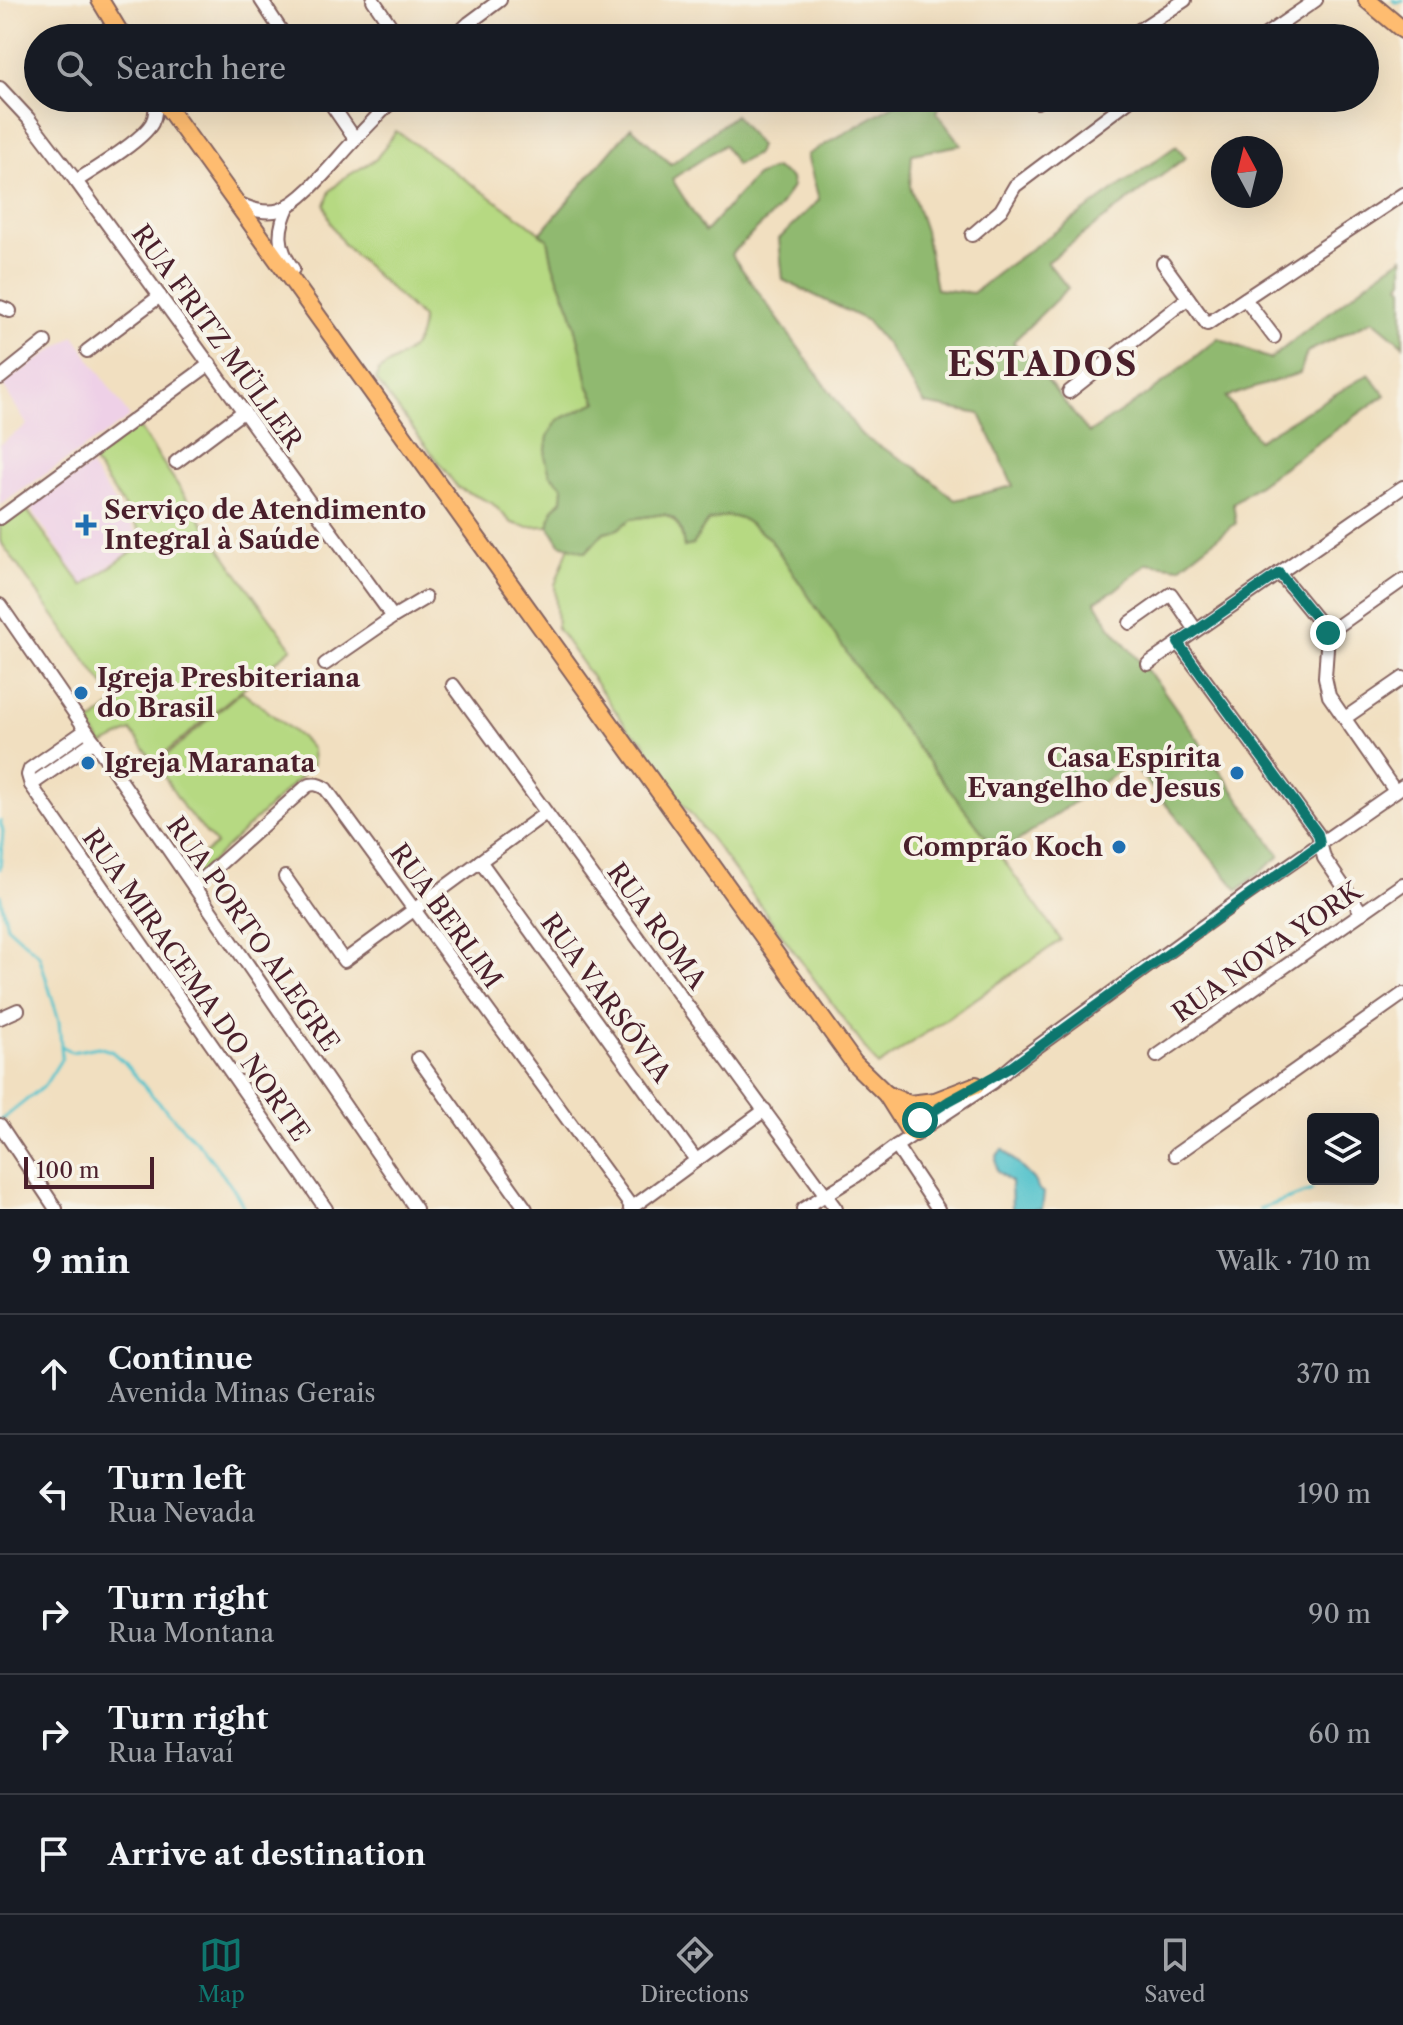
<!DOCTYPE html>
<html lang="en">
<head>
<meta charset="utf-8">
<style>
	:root { --surface:#171b24; --page:#242831; --text:#f1f3f6; --muted:#9ea1a6; --line:#363941; --accent:#0f766e }
	body { margin:0; font-family:"Libre Caslon Text",serif; background:var(--page); color:var(--text) }
	.controls { position:absolute; right:24px; bottom:24px; display:grid; overflow:hidden; border-radius:8px; box-shadow:0 8px 32px #0002 }
	.controls button { width:72px; height:72px; display:grid; place-items:center; padding:0; border:0; border-bottom:2px solid var(--line); background:var(--surface); color:var(--text); font:40px sans-serif }
	.compass { position:absolute; left:1211px; top:136px; width:72px; height:72px; border-radius:50%; background:var(--surface); box-shadow:0 8px 32px #0002; rotate:353deg }
	.scale { position:absolute; left:24px; bottom:20px; width:130px; box-sizing:border-box; padding-left:8px; border:4px solid #4a1f2b; border-top:0; font-size:22px; line-height:28px; white-space:nowrap; color:#4a1f2b; -webkit-text-stroke:6px #f7f3e8; paint-order:stroke }
	.stop { position:absolute; width:24px; height:24px; margin:-18px; border:6px solid #0f766e; border-radius:50%; background:#fff }
	.stop.end { background:#0f766e; border-color:#fff; box-shadow:0 2px 8px #0008 }
	.list { margin:0; padding:0; list-style:none }
	h2 { display:flex; justify-content:space-between; align-items:center; height:104px; margin:0; padding:0 32px; font-size:34px }
	h2 small { font-size:26px; font-weight:400; color:var(--muted) }
	.list li { display:grid; grid-template-columns:52px 1fr auto; gap:24px; align-items:center; box-sizing:border-box; height:120px; padding:0 32px; border-top:2px solid var(--line) }
	.list b { display:block; font-size:30px; white-space:nowrap }
	.list p { margin:0; font-size:26px; white-space:nowrap; color:var(--muted) }
	.list em { font-size:26px; font-style:normal; color:var(--muted) }
	.icon { flex:none; width:44px; height:44px; fill:none; stroke:currentColor; stroke-width:2; stroke-linecap:round; stroke-linejoin:round }
	.map { position:relative; flex:none; width:1403px; height:1209px; overflow:hidden }
	.search { position:absolute; background:var(--surface); box-shadow:0 8px 32px #0002; left:24px; right:24px; top:24px; height:88px; display:flex; align-items:center; gap:20px; box-sizing:border-box; padding:0 28px; border-radius:44px; color:var(--muted); font-size:30px }
	.sheet { height:704px; background:var(--surface) }
	nav { display:flex; justify-content:space-around; align-items:center; box-sizing:border-box; height:112px; border-top:2px solid var(--line); background:var(--surface); font-size:22px; color:var(--muted) }
	nav a { display:grid; justify-items:center; gap:4px }
	nav .on { color:var(--accent) }
	.map>svg:first-child { display:block }
	.built { fill:#eed0e7 }
	.green { fill:#b6d982; stroke:#807c56; stroke-width:2 }
	.forest { fill:#90b970; stroke:#6d6c4e; stroke-width:2 }
	.water { fill:#55c3cc; stroke:#50717c; stroke-width:2 }
	.lines { fill:none; stroke-linecap:round; stroke-linejoin:round }
	.stream { stroke:#55c3cc; stroke-width:3 }
	.minor-casing { stroke:#84625f; stroke-width:16 }
	.major-casing { stroke:#84625f; stroke-width:20 }
	.minor { stroke:#fff; stroke-width:12 }
	.major { stroke:#febc70; stroke-width:16 }
	.route { stroke:#0f766e; stroke-width:10 }
	.poi-dot { fill:#1f6fb2; stroke:#f7f3e8; stroke-width:3 }
	.labels { text-anchor:middle; stroke-width:8; stroke-linejoin:round; paint-order:stroke }
	.street-label { font-size:26px; fill:#4a1f2b; stroke:#f7f3e8 }
	.poi-label { font-size:26px; font-weight:bold; fill:#4a1f2b; stroke:#f7f3e8; text-anchor:start }
	.district-label { font-size:34px; font-weight:bold; letter-spacing:2px; fill:#4a1f2b; stroke:#f7f3e8 }
</style>
</head>
<body>
<div class="map">
<svg width="1403" height="1209" viewBox="0 0 1403 1209">
	<rect width="100%" height="100%" fill="#f7f3e8"/>
	<filter id="ink" filterUnits="userSpaceOnUse"><feTurbulence type="fractalNoise" baseFrequency=".0125" numOctaves="2"/><feDisplacementMap in="SourceGraphic" scale="16" xChannelSelector="R" yChannelSelector="G"/><feConvolveMatrix kernelMatrix="1 2 1 2 8 2 1 2 1" color-interpolation-filters="sRGB"/></filter>
	<filter id="wash" filterUnits="userSpaceOnUse"><feTurbulence type="fractalNoise" baseFrequency=".006" numOctaves="4" result="noise"/><feDisplacementMap in="SourceGraphic" scale="32" xChannelSelector="R" yChannelSelector="G"/><feGaussianBlur stdDeviation="1.8" result="paint"/><feColorMatrix in="noise" values="0 0 0 0 0 0 0 0 0 0 0 0 0 0 0 0 0 1.4 0 .05"/><feComposite in="paint" operator="in"/></filter>
	<g filter="url(#wash)">
		<rect width="100%" height="100%" fill="#f1dfc0"/>
		<g class="built">
			<polygon points="74,336 130,417 0,505 0,444 27,425 2,384"/>
			<polygon points="90,466 143,542 83,584 30,508"/>
		</g>
		<g class="green">
			<path d="M396 131 525 221 548 239 553 265 571 310 582 353 588 385 597 403 558 420C547 451 536 460 563 487L562 501 553 509 549 526 526 527 512 523 492 503 458 488 376 380 378 372C401 354 421 353 422 318L345 246 331 224 325 205 330 191 344 178 376 159Z"/>
			<polygon points="138,426 235,570 292,648 154,762 131,731 102,745 89,724 116,702 0,541 0,523 24,506 83,586 147,541 93,461"/>
			<path d="M664 514C679 521 682 532 684 547L697 538 702 529 709 521 726 516 741 518 770 539 866 681 999 854 1061 940 878 1066 718 848 655 769 644 741 629 730 557 628 555 585 569 546 586 552 604 532 618 529 630 519Z"/>
			<polygon points="242,691 303,739 312,749 313,765 194,878 187,867 216,844 184,808 156,764"/>
		</g>
		<polygon class="forest" points="905,98 942,98 937,113 961,145 912,154 910,186 925,231 936,289 973,293 1007,266 1176,146 1186,157 1047,262 1068,288 1013,342 1034,364 1089,433 1158,387 1218,338 1270,359 1377,275 1403,257 1403,279 1400,284 1403,289 1403,345 1373,320 1307,352 1300,373 1226,397 1258,440 1369,374 1385,395 1233,503 1236,523 1180,567 1147,563 1115,590 1095,601 1110,626 1161,687 1280,856 1238,890 1131,763 999,854 866,681 770,539 741,518 726,516 709,521 702,529 693,545 684,547 681,530 674,519 664,514 631,519 618,529 604,532 586,552 560,544 549,526 553,509 562,500 563,487 550,474 545,456 548,436 558,420 597,402 588,385 582,353 571,310 553,265 548,239 540,234 631,127 671,164 735,115 759,146 756,154 736,165 724,145 672,179 705,232 756,176 775,168 791,178 792,187 777,210 731,254 862,436 917,468 955,500 1013,486 980,414 925,404 887,345 866,320 783,280 779,239 819,200 807,155"/>
		<path class="water" d="M1003 1149 1033 1179 1039 1190 1044 1193 1042 1209H1012L1011 1182 997 1171C996 1161 994 1156 1003 1149Z"/>
		<g class="lines">
			<g class="stream">
				<polyline points="1393,0 1395,2 1403,1"/>
				<polyline points="0,821 3,831 0,869"/>
				<polyline points="0,895 7,926 39,955 59,1021 62,1058 45,1085 0,1121"/>
				<polyline points="62,1046 71,1052 98,1047 111,1051 125,1063 148,1091 203,1149 233,1188 245,1209"/>
				<polyline points="1259,1209 1312,1191"/>
			</g>
		</g>
	</g>
	<g filter="url(#ink)">
		<g class="lines">
			<defs>
				<g id="minor">
					<polyline points="261,0 286,38"/>
					<polyline points="373,0 399,38"/>
					<polyline points="453,38 469,23 500,0"/>
					<polyline points="1127,38 1185,0"/>
					<polyline points="1261,38 1316,0"/>
					<polyline points="0,88 28,118 76,181 393,617"/>
					<polyline points="327,98 355,139"/>
					<polyline points="1037,102 1043,98"/>
					<path d="M76 181C95 169 142 141 152 123 156 115 156 106 154 98"/>
					<path d="M238 203C250 209 266 214 280 210 304 201 334 162 352 143 366 127 381 113 395 98"/>
					<path d="M289 205C277 230 277 246 293 269"/>
					<polyline points="972,235 1001,210 1015,186 1132,98"/>
					<polyline points="1163,263 1207,324 1403,194"/>
					<polyline points="1245,299 1274,337"/>
					<polyline points="0,307 10,311"/>
					<polyline points="87,351 160,296"/>
					<polyline points="0,378 45,342"/>
					<polyline points="1069,392 1188,298"/>
					<polyline points="176,462 244,411"/>
					<polyline points="0,518 210,364"/>
					<polyline points="1279,573 1328,633 1325,677 1329,696 1395,791"/>
					<polyline points="0,605 416,1209"/>
					<polyline points="1130,623 1171,594 1196,630"/>
					<polyline points="1328,633 1403,580"/>
					<polyline points="1178,643 1318,834 1324,858 1362,913"/>
					<polyline points="325,664 393,617 425,598"/>
					<polyline points="1148,664 1403,487"/>
					<polyline points="453,685 836,1209"/>
					<polyline points="1345,718 1403,678"/>
					<polyline points="86,730 30,769 28,775 31,785 326,1209"/>
					<polyline points="31,785 94,741"/>
					<polyline points="480,861 696,1160"/>
					<polyline points="285,877 344,961 546,813"/>
					<path d="M194 887 307 786C314 783 319 784 326 789L633 1209"/>
					<polyline points="0,1018 18,1010"/>
					<polyline points="1157,1056 1403,884"/>
					<polyline points="418,1058 526,1209"/>
					<polyline points="915,1124 950,1100"/>
					<polyline points="0,1125 56,1209"/>
					<polyline points="896,1146 938,1209"/>
					<polyline points="1175,1155 1403,994"/>
					<polyline points="630,1209 765,1110"/>
					<polyline points="803,1209 856,1176 896,1146 993,1082 1019,1060 1246,895 1403,786"/>
				</g>
				<g id="major">
					<polyline points="100,0 123,38"/>
					<polyline points="1367,0 1403,30"/>
					<polyline points="161,98 854,1063 886,1094 908,1129 915,1133"/>
					<polyline points="886,1094 909,1104 935,1101 976,1085"/>
				</g>
			</defs>
			<use href="#minor" class="minor-casing"/>
			<use href="#major" class="major-casing"/>
			<use href="#minor" class="minor"/>
			<use href="#major" class="major"/>
		</g>
	</g>
	<g class="lines" filter="url(#ink)">
		<polyline class="route" points="920,1120 949,1101 1011,1067 1320,844 1318,834 1178,643 1279,573 1328,633"/>
	</g>
	<g class="poi-dot">
		<path d="M82 513h8v8h8v8h-8v8h-8v-8h-8v-8h8z"/>
		<circle cx="81" cy="693" r="8"/>
		<circle cx="88" cy="763" r="8"/>
		<circle cx="1237" cy="773" r="8"/>
		<circle cx="1119" cy="847" r="8"/>
	</g>
	<g class="labels">
		<g class="street-label">
			<text transform="translate(217 337) rotate(54)" y="9">RUA FRITZ MÜLLER</text>
			<text transform="translate(446 916) rotate(54)" y="9">RUA BERLIM</text>
			<text transform="translate(657 926) rotate(54)" y="9">RUA ROMA</text>
			<text transform="translate(253 934) rotate(55)" y="9">RUA PORTO ALEGRE</text>
			<text transform="translate(1267 952) rotate(-35)" y="9">RUA NOVA YORK</text>
			<text transform="translate(196 985) rotate(55)" y="9">RUA MIRACEMA DO NORTE</text>
			<text transform="translate(606 998) rotate(54)" y="9">RUA VARSÓVIA</text>
		</g>
		<g class="poi-label">
			<text x="104" y="519">Serviço de Atendimento<tspan x="104" dy="30">Integral à Saúde</tspan></text>
			<text x="97" y="687">Igreja Presbiteriana<tspan x="97" dy="30">do Brasil</tspan></text>
			<text x="1221" y="767" text-anchor="end">Casa Espírita<tspan x="1221" dy="30">Evangelho de Jesus</tspan></text>
			<text x="104" y="772">Igreja Maranata</text>
			<text x="1103" y="856" text-anchor="end">Comprão Koch</text>
		</g>
		<g class="district-label">
			<text x="1043" y="376">ESTADOS</text>
		</g>
	</g>
</svg>
<div class="controls">
<button><svg class="icon" aria-label="layers" viewBox="0 0 24 24"><path d="M12 4l9 5-9 5-9-5zM3 14l9 5 9-5"/></svg></button>
</div>
<svg class="compass" viewBox="-18 -18 36 36"><path d="M0-13l5 13h-10z" fill="#e53935"/><path d="M0 13l5-13h-10z" fill="#9ea1a6"/></svg>
<div class="scale">100 m</div>
<div class="stop" style="left:920px;top:1120px"></div>
<div class="stop end" style="left:1328px;top:633px"></div>
<div class="search"><svg class="icon" aria-label="search" viewBox="0 0 24 24"><circle cx="10" cy="10" r="6"/><path d="M15 15l6 6"/></svg>Search here</div>
</div>
<section class="sheet">
<h2>9 min<small>Walk · 710 m</small></h2>
<ul class="list">
<li><svg class="icon" aria-label="ahead" viewBox="0 0 24 24"><path d="M12 20V5M6 11l6-6 6 6"/></svg><div><b>Continue</b><p>Avenida Minas Gerais</p></div><em>370 m</em></li>
<li><svg class="icon" aria-label="left" viewBox="0 0 24 24"><path d="M17 20v-9H6M10 6l-5 5 5 5"/></svg><div><b>Turn left</b><p>Rua Nevada</p></div><em>190 m</em></li>
<li><svg class="icon" aria-label="right" viewBox="0 0 24 24"><path d="M7 20v-9h11M14 6l5 5-5 5"/></svg><div><b>Turn right</b><p>Rua Montana</p></div><em>90 m</em></li>
<li><svg class="icon" aria-label="right" viewBox="0 0 24 24"><path d="M7 20v-9h11M14 6l5 5-5 5"/></svg><div><b>Turn right</b><p>Rua Havaí</p></div><em>60 m</em></li>
<li><svg class="icon" aria-label="arrive" viewBox="0 0 24 24"><path d="M6 21V4h12l-3 4 3 4H6"/></svg><div><b>Arrive at destination</b></div></li>
</ul>
</section>
<nav>
<a class="on"><svg class="icon" aria-label="map" viewBox="0 0 24 24"><path d="M3 6l6-2 6 2 6-2v14l-6 2-6-2-6 2zM9 4v14M15 6v14"/></svg>Map</a>
<a><svg class="icon" aria-label="directions" viewBox="0 0 24 24"><path d="M12 3l9 9-9 9-9-9zM9 14v-3h6M13 9l2 2-2 2"/></svg>Directions</a>
<a><svg class="icon" aria-label="saved" viewBox="0 0 24 24"><path d="M7 4h10v16l-5-4-5 4z"/></svg>Saved</a>
</nav>
</body>
</html>
